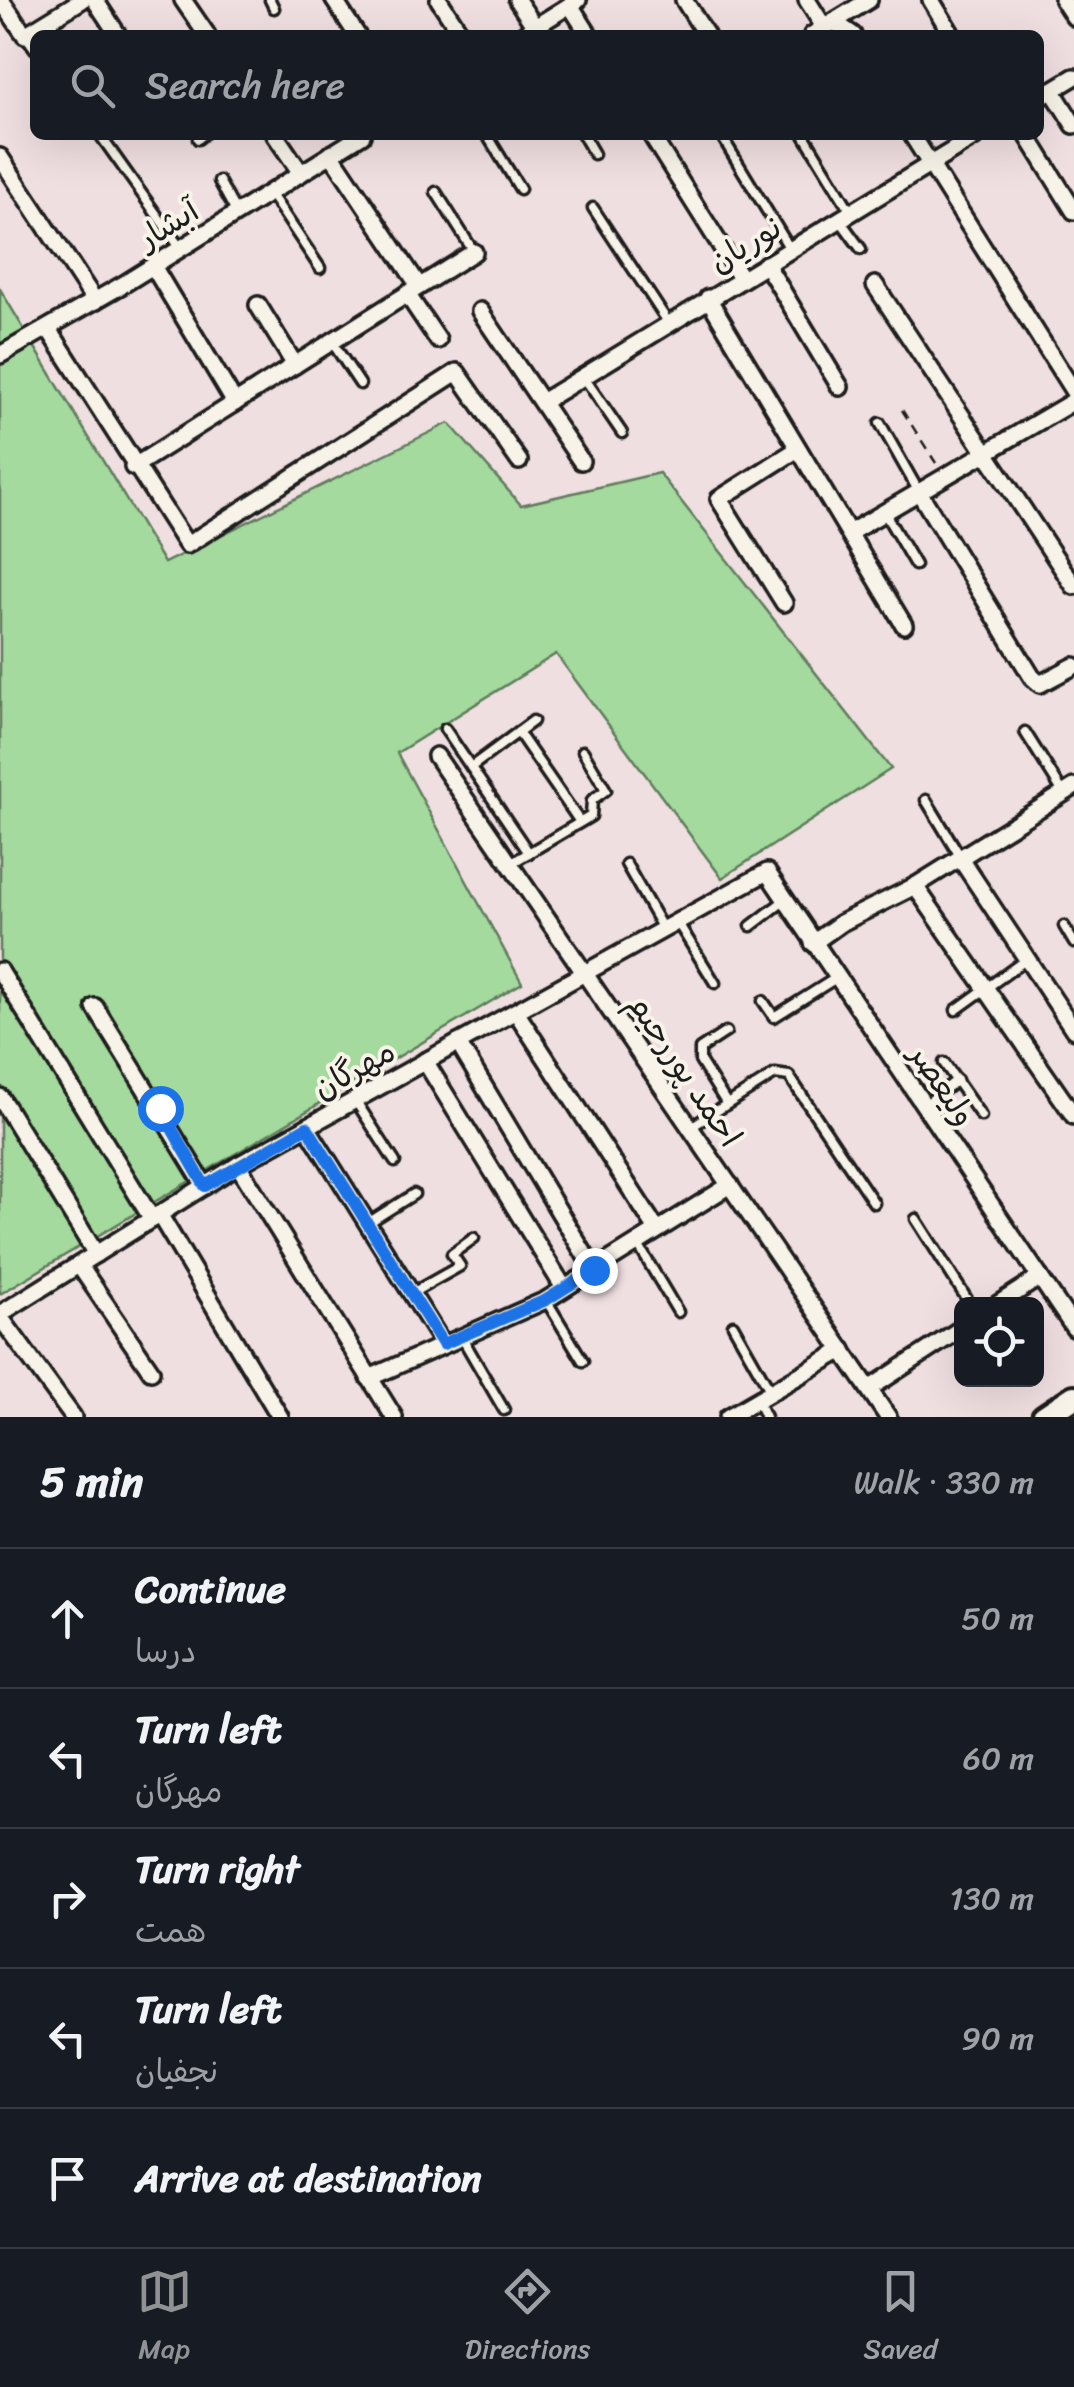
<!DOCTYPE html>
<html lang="en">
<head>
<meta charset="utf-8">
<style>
	:root { --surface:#171b24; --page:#20242c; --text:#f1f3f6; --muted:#9ea1a6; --line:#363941; --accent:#919294 }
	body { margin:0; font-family:Sriracha,"Playpen Sans Arabic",sans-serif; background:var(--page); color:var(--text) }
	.controls { position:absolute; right:30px; bottom:30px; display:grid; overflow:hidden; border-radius:15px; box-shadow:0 10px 40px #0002 }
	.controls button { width:90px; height:90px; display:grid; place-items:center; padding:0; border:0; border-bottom:2px solid var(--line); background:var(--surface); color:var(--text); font:50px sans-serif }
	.stop { position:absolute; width:30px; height:30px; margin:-22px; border:8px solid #1a73e8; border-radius:50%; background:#fff }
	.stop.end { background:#1a73e8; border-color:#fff; box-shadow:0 2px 10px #0008 }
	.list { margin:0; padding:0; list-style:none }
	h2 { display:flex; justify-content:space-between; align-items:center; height:130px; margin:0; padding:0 40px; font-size:42px }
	h2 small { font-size:32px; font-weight:400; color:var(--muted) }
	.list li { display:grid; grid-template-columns:65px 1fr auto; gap:30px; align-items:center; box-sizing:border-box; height:140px; padding:0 40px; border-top:2px solid var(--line) }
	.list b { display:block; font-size:38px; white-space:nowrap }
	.list p { margin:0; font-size:32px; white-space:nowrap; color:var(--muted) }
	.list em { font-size:32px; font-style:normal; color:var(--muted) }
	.icon { flex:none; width:55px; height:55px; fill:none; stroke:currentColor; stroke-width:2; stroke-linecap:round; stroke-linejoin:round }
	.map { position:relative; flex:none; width:1074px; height:1417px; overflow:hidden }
	.search { position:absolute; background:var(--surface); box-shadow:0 10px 40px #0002; left:30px; right:30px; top:30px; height:110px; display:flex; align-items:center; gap:25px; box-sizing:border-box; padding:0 35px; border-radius:15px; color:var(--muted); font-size:38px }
	.sheet { height:830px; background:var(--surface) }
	nav { display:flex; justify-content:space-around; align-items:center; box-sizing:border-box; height:140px; border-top:2px solid var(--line); background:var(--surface); font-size:28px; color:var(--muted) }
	nav a { display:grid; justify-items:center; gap:5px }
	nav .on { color:var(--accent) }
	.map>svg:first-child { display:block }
	.green { fill:#a4da9e; stroke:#607b5d; stroke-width:2.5 }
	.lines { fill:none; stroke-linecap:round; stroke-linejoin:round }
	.lane-casing { stroke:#1c1c1c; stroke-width:15 }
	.street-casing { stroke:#1c1c1c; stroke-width:22 }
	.secondary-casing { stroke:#1c1c1c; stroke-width:30 }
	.path { stroke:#1c1c1c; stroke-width:2.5; stroke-dasharray:10 8; stroke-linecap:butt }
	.lane { stroke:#f7f3e8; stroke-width:8 }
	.street { stroke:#f7f3e8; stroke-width:15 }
	.secondary { stroke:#f7f3e8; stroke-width:22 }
	.route { stroke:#1a73e8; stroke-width:12 }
	.labels { text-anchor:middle; stroke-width:8; stroke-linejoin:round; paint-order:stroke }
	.street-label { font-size:32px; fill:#1c1c1c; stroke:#f7f3e8 }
</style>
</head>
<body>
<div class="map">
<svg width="1074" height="1417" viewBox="0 0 1074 1417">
	<rect width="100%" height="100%" fill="#f0dfe1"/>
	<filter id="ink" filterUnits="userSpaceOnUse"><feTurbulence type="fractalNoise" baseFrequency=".01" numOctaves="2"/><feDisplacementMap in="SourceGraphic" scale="20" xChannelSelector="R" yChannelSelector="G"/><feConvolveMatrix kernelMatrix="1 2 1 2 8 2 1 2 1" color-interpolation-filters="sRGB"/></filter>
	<g filter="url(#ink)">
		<polygon class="green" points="0,289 164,563 449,423 521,505 659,473 891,769 722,878 556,654 397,753 522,983 0,1294"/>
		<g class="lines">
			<defs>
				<g id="lane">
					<polyline points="270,0 274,8"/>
					<polyline points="25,35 35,49"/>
					<polyline points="100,135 181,249"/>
					<polyline points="487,135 520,189"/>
					<polyline points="583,135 594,154"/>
					<polyline points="721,135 790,249"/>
					<polyline points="804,135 851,212"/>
					<polyline points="198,139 203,135"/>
					<polyline points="219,181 236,212"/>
					<polyline points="436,192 474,252"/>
					<polyline points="270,193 320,268"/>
					<polyline points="593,208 668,322"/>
					<polyline points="839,219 861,249"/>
					<polyline points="332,342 360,384"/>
					<polyline points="583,376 622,433"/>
					<polyline points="880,423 919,492"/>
					<polyline points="884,512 915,565"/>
					<polyline points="445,729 529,853"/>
					<polyline points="518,732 580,822"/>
					<polyline points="1025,732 1064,794"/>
					<polyline points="471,767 533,721"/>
					<polyline points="926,800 960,856"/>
					<polyline points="510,864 591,816 592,800 606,790 583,751"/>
					<polyline points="626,864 663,929"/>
					<polyline points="678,923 715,983"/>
					<polyline points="751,926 785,900"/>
					<polyline points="1064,926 1074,943"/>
					<polyline points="763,1001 774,1017 836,978"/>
					<polyline points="956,1010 1028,958"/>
					<polyline points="726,1032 700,1049 700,1061 727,1104"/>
					<polyline points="944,1063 981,1116"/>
					<polyline points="355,1100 395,1162"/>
					<polyline points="924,1106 957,1080"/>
					<polyline points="691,1127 775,1074 789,1076 874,1203"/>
					<polyline points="916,1219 970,1304"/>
					<polyline points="368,1223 414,1194"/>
					<polyline points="637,1243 678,1312"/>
					<polyline points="412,1293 460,1266 452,1254 474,1238"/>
					<polyline points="546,1300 583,1361"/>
					<polyline points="733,1325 771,1392"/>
					<polyline points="461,1336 504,1410"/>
					<polyline points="757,1400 765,1417"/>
				</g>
				<g id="street">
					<polyline points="1,0 25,35 82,0"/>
					<polyline points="95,0 118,35"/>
					<polyline points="183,0 207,35"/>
					<polyline points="334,0 357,35"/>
					<polyline points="439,0 462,35"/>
					<polyline points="517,0 535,27"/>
					<polyline points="684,0 706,35"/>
					<polyline points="807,0 824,27"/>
					<polyline points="931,0 952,35"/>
					<polyline points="1063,0 1074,17"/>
					<polyline points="570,5 589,35"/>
					<polyline points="834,22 853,35"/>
					<polyline points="522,35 578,0"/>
					<polyline points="812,35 869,0"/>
					<polyline points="1052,90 1074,125"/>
					<polyline points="1039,98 1074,77"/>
					<polyline points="275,135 301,173"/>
					<polyline points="651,135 741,278"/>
					<polyline points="912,135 1074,392"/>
					<polyline points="1027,135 1074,211"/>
					<polyline points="331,154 419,286"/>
					<polyline points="0,157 95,301"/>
					<polyline points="766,264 840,387"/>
					<polyline points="153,266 235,403"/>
					<polyline points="875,285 1074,586"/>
					<polyline points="407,294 438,340"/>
					<polyline points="708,298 904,625"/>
					<polyline points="258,305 295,365"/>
					<polyline points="480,311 581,461"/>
					<polyline points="48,328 187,545 457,372 519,461"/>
					<polyline points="0,355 124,284 362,135"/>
					<polyline points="542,402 978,135"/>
					<polyline points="133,467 474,252"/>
					<polyline points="919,492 1032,677 1040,684 1074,666"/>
					<polyline points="849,533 1074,401"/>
					<polyline points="784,603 719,499 798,449"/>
					<polyline points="436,756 888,1417"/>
					<polyline points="960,858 1074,1030"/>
					<polyline points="915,886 1074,1116"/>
					<polyline points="813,943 841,923 915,886 1074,787"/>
					<polyline points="0,971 152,1219"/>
					<polyline points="95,1007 205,1186"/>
					<polyline points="516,1012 657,1230"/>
					<polyline points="458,1043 594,1270"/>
					<polyline points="425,1061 564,1288"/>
					<polyline points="0,1097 96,1254"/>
					<polyline points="307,1127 443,1344"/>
					<polyline points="238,1165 394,1417"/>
					<polyline points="159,1214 280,1417"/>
					<polyline points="79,1265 151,1371"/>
					<polyline points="998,1304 1040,1277"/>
					<polyline points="0,1314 238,1165 767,872 1074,1328"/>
					<polyline points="0,1317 73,1417"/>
					<polyline points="369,1378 546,1300 730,1185"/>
					<polyline points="869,1389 962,1328"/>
					<polyline points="728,1417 843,1350"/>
				</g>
				<polyline id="secondary" points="1044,1417 1074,1397"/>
			</defs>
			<use href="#lane" class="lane-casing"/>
			<use href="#street" class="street-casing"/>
			<use href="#secondary" class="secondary-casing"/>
			<polyline class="path" points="902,410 936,463"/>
			<use href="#lane" class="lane"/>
			<use href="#street" class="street"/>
			<use href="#secondary" class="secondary"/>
		</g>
	</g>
	<g class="lines" filter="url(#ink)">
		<polyline class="route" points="160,1108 205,1186 307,1127 443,1344 546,1300 594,1270"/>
	</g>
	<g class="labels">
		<g class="street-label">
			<text transform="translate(168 224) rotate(-32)" y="11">آبشار</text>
			<text transform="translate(745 244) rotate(-31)" y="11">نوریان</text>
			<text transform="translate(354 1069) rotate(-29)" y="11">مهرگان</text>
			<text transform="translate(685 1070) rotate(56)" y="11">احمد پوررحیم</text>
			<text transform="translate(943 1085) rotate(56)" y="11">ولیعصر</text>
		</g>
	</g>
</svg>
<div class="controls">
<button><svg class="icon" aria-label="locate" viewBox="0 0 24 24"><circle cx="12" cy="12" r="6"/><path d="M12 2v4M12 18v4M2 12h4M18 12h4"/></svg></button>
</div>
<div class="stop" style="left:160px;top:1108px"></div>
<div class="stop end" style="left:594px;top:1270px"></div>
<div class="search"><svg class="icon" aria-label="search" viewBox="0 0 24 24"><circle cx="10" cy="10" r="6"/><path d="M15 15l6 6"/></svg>Search here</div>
</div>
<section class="sheet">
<h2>5 min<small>Walk · 330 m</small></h2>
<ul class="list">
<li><svg class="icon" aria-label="ahead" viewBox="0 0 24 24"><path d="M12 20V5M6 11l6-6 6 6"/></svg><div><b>Continue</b><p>درسا</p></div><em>50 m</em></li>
<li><svg class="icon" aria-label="left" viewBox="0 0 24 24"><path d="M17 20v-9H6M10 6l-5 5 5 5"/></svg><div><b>Turn left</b><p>مهرگان</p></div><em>60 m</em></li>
<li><svg class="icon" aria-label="right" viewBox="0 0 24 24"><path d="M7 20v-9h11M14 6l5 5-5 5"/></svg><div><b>Turn right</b><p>همت</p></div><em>130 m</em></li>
<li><svg class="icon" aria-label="left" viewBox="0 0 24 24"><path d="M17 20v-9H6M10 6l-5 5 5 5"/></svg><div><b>Turn left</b><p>نجفیان</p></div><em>90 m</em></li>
<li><svg class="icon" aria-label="arrive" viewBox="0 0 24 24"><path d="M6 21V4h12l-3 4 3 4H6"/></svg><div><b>Arrive at destination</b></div></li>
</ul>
</section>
<nav>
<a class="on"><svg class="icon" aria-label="map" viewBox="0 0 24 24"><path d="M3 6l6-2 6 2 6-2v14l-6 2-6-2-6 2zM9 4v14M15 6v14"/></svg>Map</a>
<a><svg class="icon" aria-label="directions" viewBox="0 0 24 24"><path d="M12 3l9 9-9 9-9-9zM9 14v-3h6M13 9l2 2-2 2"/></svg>Directions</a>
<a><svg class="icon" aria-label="saved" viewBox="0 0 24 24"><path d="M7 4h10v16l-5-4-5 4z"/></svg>Saved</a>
</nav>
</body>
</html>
